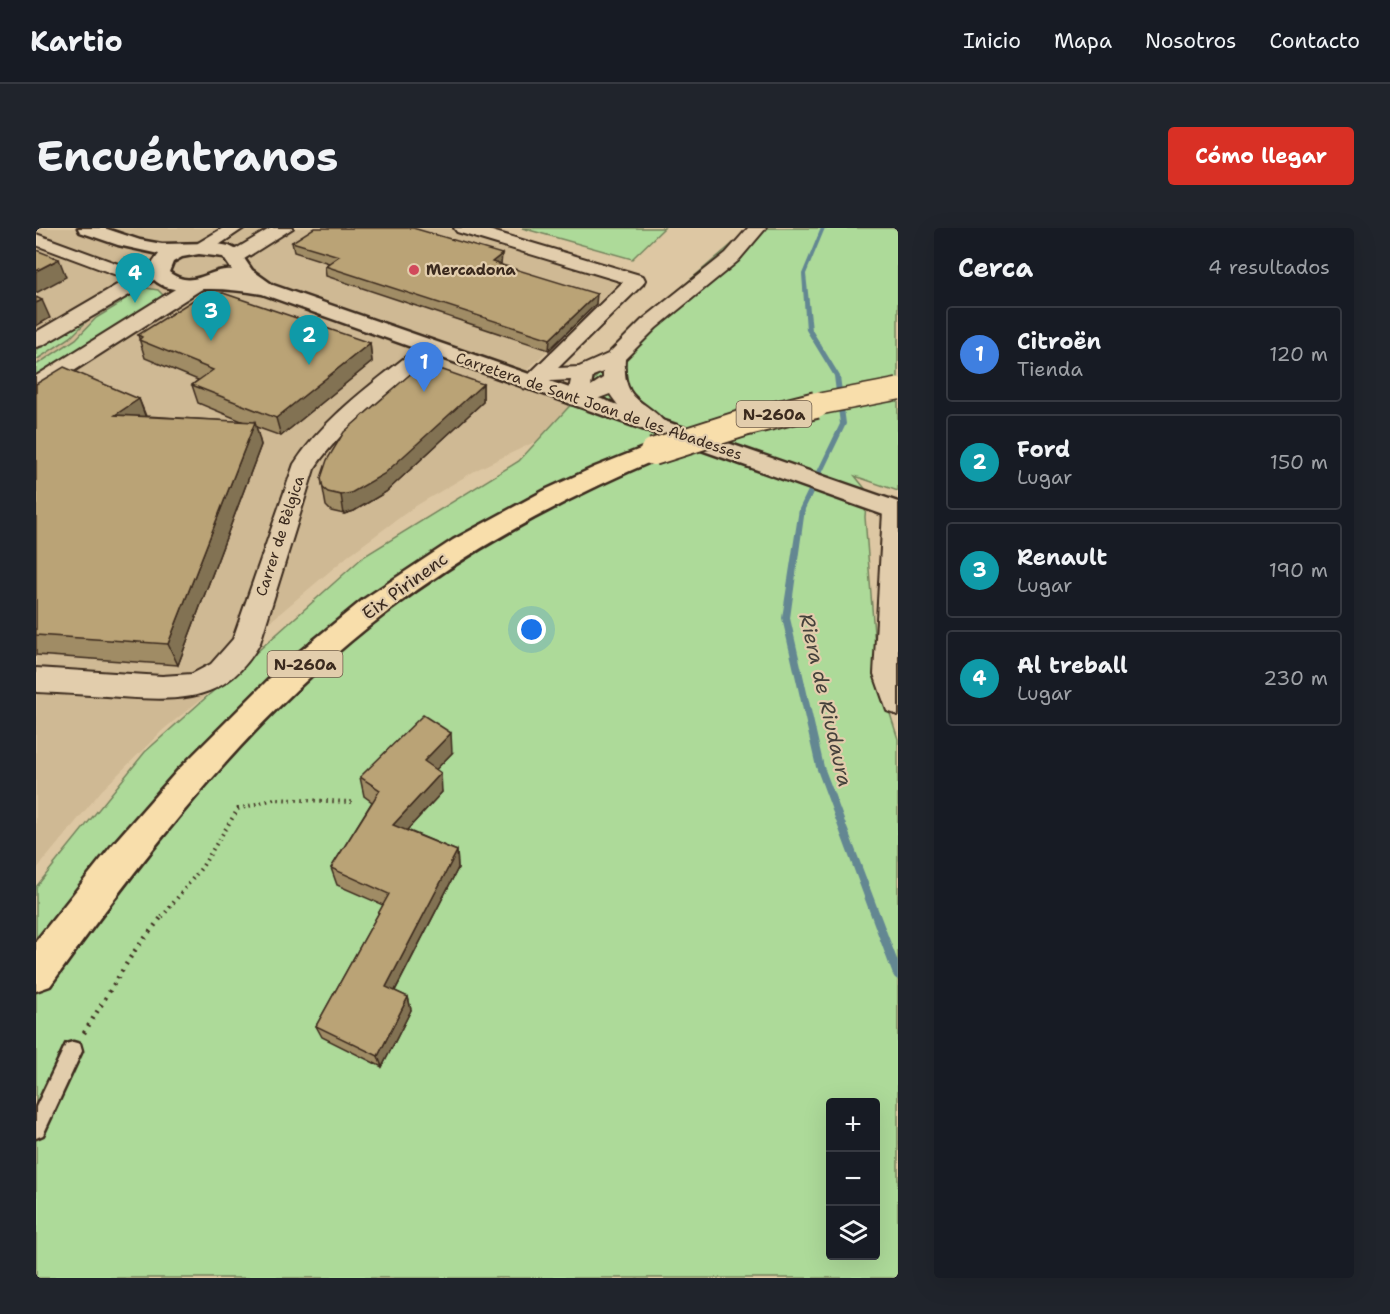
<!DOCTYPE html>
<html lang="es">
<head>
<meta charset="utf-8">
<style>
	:root { --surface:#171b24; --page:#20242c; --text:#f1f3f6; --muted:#9ea1a6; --line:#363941; --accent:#d93025 }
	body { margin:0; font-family:"Shantell Sans",sans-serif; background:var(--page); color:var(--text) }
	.controls { position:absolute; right:18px; bottom:18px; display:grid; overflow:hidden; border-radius:6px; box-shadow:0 6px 24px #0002 }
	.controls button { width:54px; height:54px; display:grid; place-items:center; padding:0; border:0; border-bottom:2px solid var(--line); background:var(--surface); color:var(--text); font:30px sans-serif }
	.you { position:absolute; left:496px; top:402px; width:21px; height:21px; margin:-15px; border:4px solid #fff; border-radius:50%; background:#1a73e8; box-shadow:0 0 0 9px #1a73e833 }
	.badge { display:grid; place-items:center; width:39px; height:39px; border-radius:50%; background:var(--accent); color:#fff; font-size:20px; font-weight:700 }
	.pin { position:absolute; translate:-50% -50px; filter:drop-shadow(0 2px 3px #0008) }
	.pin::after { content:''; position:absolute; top:32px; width:21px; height:18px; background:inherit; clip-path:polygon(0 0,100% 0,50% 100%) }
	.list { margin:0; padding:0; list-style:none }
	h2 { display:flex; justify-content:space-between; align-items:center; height:78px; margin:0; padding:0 24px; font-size:26px }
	h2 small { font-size:20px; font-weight:400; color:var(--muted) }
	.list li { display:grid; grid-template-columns:39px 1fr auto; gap:18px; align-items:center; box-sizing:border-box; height:96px; margin:0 12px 12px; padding:0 12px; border:2px solid var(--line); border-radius:6px }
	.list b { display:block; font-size:22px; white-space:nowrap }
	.list p { margin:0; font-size:20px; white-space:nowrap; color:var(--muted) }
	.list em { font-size:20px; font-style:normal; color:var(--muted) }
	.icon { flex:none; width:33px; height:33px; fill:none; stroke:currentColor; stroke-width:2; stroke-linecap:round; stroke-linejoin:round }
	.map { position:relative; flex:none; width:862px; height:1050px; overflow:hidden; border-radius:6px }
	header { display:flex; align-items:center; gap:36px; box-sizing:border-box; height:84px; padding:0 30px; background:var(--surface); border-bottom:2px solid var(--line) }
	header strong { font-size:28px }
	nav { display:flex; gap:33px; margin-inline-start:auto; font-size:21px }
	.intro { display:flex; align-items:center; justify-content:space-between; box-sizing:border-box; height:144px; padding:0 36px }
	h1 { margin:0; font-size:42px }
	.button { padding:15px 27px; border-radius:6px; background:var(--accent); color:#fff; font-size:21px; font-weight:700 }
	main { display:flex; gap:36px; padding:0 36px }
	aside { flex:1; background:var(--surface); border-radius:6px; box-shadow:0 6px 24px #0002 }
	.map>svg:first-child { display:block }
	.built { fill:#cfb994 }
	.green { fill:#adda99; stroke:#74825c; stroke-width:1.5; fill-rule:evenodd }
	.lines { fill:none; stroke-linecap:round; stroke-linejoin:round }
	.stream { fill:#638792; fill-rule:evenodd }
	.service-casing { stroke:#3b2a1e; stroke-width:5 }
	.minor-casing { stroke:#3b2a1e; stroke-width:4 }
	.secondary-casing { stroke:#3b2a1e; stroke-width:5 }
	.primary-casing { stroke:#3b2a1e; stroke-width:5 }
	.path-far1 { stroke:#3b2a1e; stroke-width:4; stroke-dasharray:1.5 4.5; stroke-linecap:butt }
	.path { stroke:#3b2a1e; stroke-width:4.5; stroke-dasharray:2 6; stroke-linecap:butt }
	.service { fill:#e2cdac; fill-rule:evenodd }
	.minor { fill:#e2cdac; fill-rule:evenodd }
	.secondary { fill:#e2cdac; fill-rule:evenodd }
	.primary { fill:#f8deab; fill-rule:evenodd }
	.primary-bridge-far1-casing { stroke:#3b2a1e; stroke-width:24; stroke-linecap:butt }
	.primary-bridge-casing { stroke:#3b2a1e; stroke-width:30; stroke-linecap:butt }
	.primary-bridge-far1 { stroke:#f8deab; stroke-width:21 }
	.primary-bridge { stroke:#f8deab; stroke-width:26 }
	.wall { fill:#a08c65; stroke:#3b2a1e; stroke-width:1.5 }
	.shaded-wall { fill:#827253; stroke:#3b2a1e; stroke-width:1.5 }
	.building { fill:#baa376; stroke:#3b2a1e; stroke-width:1.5 }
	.poi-dot { fill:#d1495b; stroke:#e2cdac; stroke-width:2 }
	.labels { text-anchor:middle; stroke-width:4.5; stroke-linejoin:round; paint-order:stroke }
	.far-poi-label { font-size:15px; font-weight:bold; fill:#3b2a1e; stroke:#e2cdac; text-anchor:start }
	.far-street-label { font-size:15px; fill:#3b2a1e; stroke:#e2cdac }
	.shield { fill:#e2cdac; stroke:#6d5b49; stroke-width:1.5 }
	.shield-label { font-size:16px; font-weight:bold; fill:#3b2a1e }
	.street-label { font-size:18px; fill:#3b2a1e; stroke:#e2cdac }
	.water-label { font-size:20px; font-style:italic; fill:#45413b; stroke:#e2cdac }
</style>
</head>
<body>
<header>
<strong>Kartio</strong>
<nav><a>Inicio</a><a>Mapa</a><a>Nosotros</a><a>Contacto</a></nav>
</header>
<div class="intro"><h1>Encuéntranos</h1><a class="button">Cómo llegar</a></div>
<main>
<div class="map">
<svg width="862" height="1050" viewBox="0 0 862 1050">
	<rect width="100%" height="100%" fill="#ddc7a3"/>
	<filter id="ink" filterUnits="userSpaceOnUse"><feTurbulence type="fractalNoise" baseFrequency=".0167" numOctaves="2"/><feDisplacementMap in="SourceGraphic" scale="12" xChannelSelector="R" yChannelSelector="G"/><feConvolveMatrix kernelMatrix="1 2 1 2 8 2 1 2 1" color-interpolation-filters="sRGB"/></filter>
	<g filter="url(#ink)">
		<polygon class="built" points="0,0 447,0 596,42 491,142 499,149 584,178 532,198 442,241 378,279 313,327 223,403 184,456 128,501 66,562 0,642"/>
		<g class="green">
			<polygon points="486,0 628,0 596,31"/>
			<path d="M715 0H862V263L819 248 831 263 829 289 841 444 862 511V1050H0V659L109 524 327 329 483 233 634 69ZM794 874H840V1028H794Z"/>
			<polygon points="110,60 122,62 128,68 0,148 0,137 40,111 60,90 85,75 85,71"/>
			<polygon points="55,89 35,109 0,132 0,122"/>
		</g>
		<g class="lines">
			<polygon class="stream" points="785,0 789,0 770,46 776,102 804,148 810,196 769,281 754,390 788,539 862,734 862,752 859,750 857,747 780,539 746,390 763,281 804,196 798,148 770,102 766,46"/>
			<defs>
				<polygon id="service" points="37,814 44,816 46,823 7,907 0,910 0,879 30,816"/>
				<g id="minor">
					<polygon points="187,0 208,0 174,23 162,23 159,19 162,15"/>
					<polygon points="235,0 257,0 205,33 193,33 190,29 193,25"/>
					<path d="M418 0H446L607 48 609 52 607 56 522 140 543 139 572 126 606 92 690 25 712 0H730L702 33 620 100 589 131C586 179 612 169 632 199L629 204C607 209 585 183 574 166L542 178 534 176 531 171 535 152 515 153 495 162 487 160 484 155 587 54 421 4ZM567 144V150L555 158 557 148Z"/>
					<polygon points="0,6 104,44 115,37 129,37 131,41 114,55 7,117 0,119 0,104 91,51 0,17"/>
					<polygon points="159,51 166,53 169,57 166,61 8,162 0,164 0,148 152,53"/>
					<path d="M394 113 401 115 404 119 401 123C362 158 307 197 278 241L224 415C191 475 144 473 84 469 56 467 28 465 0 464V440L126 448 156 446 175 436 197 411 258 236C290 187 342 152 387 115Z"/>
					<polygon points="860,275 862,275 862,487 851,483 838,446 847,283 851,277"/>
				</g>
				<path id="secondary" d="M42 0H68L104 12 126 16 176 15 193 18 203 23 216 42 237 57 862 274V292L226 66C209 63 191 61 174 61 152 61 128 67 113 46L115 37 123 26 82 17 44 4ZM163 26 187 29 196 42C174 39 157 63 133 44L137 34 146 29Z"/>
				<path id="primary" d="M617 216 626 219 629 224 626 229C527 271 435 320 350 385 216 487 112 622 14 758L0 763V713L77 616 142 542 246 438 328 371 417 312 511 261 559 239Z"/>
			</defs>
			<use href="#service" class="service-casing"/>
			<use href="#minor" class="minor-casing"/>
			<use href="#secondary" class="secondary-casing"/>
			<use href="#primary" class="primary-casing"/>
			<polyline class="path-far1" points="126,689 166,639 202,581 238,571 316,574"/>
			<polyline class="path" points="48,805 97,725 127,687"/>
			<use href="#service" class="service"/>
			<use href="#minor" class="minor"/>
			<use href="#secondary" class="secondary"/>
			<use href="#primary" class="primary"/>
			<defs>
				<polyline id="primary-bridge-far1" points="773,178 862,161"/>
				<polyline id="primary-bridge" points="617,224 708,195 780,177"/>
			</defs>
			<use href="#primary-bridge-far1" class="primary-bridge-far1-casing"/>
			<use href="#primary-bridge" class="primary-bridge-casing"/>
			<use href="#primary-bridge-far1" class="primary-bridge-far1"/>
			<use href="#primary-bridge" class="primary-bridge"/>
		</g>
		<g class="wall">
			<polygon points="256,14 465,37 560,76 513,122 290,48 289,38 293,35 258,24"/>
			<polygon points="102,107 334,115 336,134 245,208 220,199 225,217 142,437 0,427 0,156 103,171 110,188 208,194 162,175 156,157 162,152 109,130"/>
			<polygon points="447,156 447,174 350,264 318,283 308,286 295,283 290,278 285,250"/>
			<polygon points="416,525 400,541 406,564 371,602 421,623 422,640 359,763 372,769 375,782 346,839 286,809 280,798 347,677 301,657 295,640 336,574 328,568 324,549"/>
		</g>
		<g class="shaded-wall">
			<polygon points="466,26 465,37 456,34"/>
			<polygon points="23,31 30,49 0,65 0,43"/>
			<polygon points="561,66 560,76 513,122 514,111"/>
			<polygon points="6,72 14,90 0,98 0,75"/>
			<polygon points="334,115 336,134 245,208 240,190"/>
			<polygon points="447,156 447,174 350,264 318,283 308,286 305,267"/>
			<polygon points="103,171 111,193 79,187"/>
			<polygon points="219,194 225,217 142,437 132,416"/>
			<polygon points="415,505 416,525 389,553 388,533"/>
			<polygon points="405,545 406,564 360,614 357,597"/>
			<polygon points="421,623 422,640 354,772 350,759"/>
			<polygon points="372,769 375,782 346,839 342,828"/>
		</g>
		<g class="building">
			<polygon points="278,0 377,0 466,26 456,34 561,66 514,111 289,38 303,28 256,14"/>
			<polygon points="0,22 23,31 0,43"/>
			<polygon points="187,65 334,115 240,190 156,157 177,142 103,112 106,109 102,107 162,69"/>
			<polygon points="0,69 6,72 0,75"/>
			<polygon points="387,135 447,156 348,246 315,265 305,267 292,264 287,260 285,250 291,232 308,204"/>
			<polygon points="28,139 103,171 79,187 219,194 132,416 0,407 0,156"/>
			<polygon points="387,487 415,505 388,533 405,545 357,597 421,623 350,759 372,769 342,828 280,798 353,666 295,640 344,562 324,549"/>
		</g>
	</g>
	<circle class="poi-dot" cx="378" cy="42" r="6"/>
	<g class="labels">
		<g class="far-poi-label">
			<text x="390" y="47">Mercadona</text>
		</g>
		<g class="far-street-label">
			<text transform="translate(563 178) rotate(19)" y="5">Carretera de Sant Joan de les Abadesses</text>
			<text transform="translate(244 308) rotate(-72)" y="5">Carrer de Bèlgica</text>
		</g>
		<g class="shield">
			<rect x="700.5" y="173" width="75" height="26" rx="4.5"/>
			<rect x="231.5" y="423" width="75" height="26" rx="4.5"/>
		</g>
		<g class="shield-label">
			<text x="738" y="192">N-260a</text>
			<text x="269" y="442">N-260a</text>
		</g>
		<g class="street-label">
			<text transform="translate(369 358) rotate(-36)" y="6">Eix Pirinenc</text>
		</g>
		<g class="water-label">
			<text transform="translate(790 472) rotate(77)" y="7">Riera de Riudaura</text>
		</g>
	</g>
</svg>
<div class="controls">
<button>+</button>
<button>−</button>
<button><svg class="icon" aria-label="layers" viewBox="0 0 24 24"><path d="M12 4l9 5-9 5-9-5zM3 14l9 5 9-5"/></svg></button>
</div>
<div class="you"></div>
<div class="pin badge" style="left:388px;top:164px;background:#3f7fe0">1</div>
<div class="pin badge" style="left:273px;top:137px;background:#0f9aa8">2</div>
<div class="pin badge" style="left:175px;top:113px;background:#0f9aa8">3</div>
<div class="pin badge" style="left:99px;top:75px;background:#0f9aa8">4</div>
</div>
<aside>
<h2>Cerca<small>4 resultados</small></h2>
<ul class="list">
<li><span class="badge" style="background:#3f7fe0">1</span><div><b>Citroën</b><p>Tienda</p></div><em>120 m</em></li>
<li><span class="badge" style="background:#0f9aa8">2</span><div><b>Ford</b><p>Lugar</p></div><em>150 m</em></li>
<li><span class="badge" style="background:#0f9aa8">3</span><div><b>Renault</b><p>Lugar</p></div><em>190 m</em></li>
<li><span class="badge" style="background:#0f9aa8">4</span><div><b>Al treball</b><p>Lugar</p></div><em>230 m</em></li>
</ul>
</aside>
</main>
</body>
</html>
